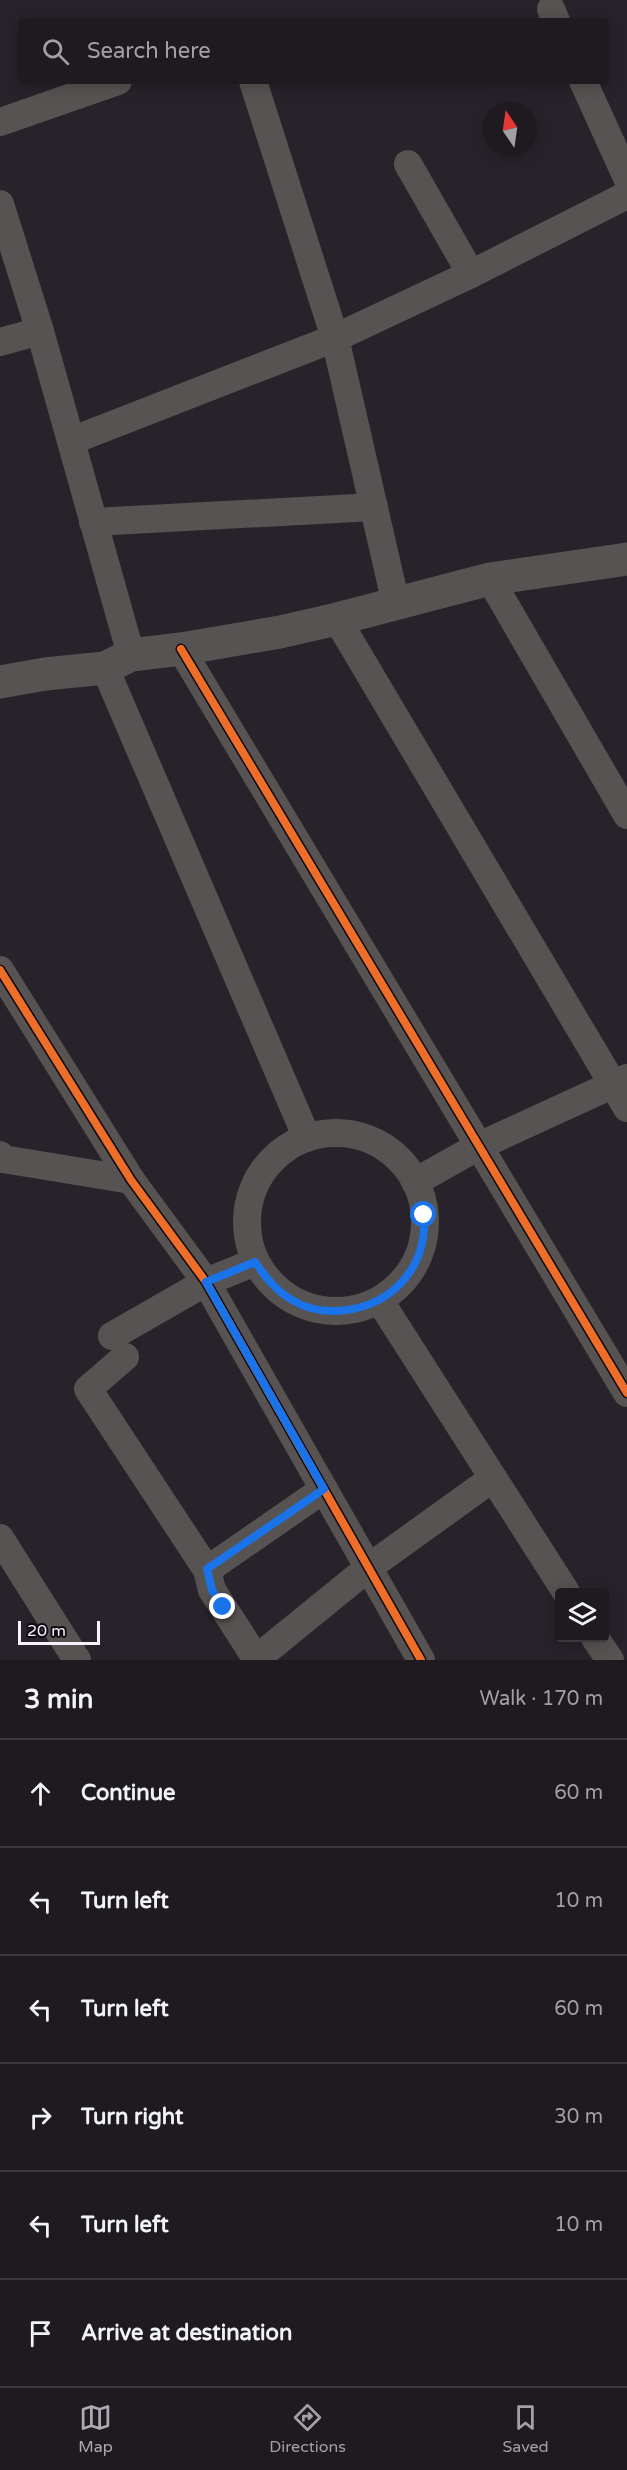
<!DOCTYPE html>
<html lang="en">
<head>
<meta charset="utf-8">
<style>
	:root { --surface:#1e1a20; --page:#2b272d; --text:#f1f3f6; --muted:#a1a1a5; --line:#3c383e; --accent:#b0a9b3 }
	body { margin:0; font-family:"Varela Round",sans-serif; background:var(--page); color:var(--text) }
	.controls { position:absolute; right:18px; bottom:18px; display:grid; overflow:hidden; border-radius:6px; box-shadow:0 3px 15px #0003 }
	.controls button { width:54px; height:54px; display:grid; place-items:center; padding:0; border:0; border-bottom:2px solid var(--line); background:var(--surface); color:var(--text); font:30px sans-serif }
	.compass { position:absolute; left:483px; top:102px; width:54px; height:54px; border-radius:50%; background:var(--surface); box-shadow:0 3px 15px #0003; rotate:347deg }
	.scale { position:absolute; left:18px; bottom:15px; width:82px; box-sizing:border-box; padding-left:6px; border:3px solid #f9f2fd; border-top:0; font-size:16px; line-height:21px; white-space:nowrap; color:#f9f2fd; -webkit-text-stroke:4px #0f0a11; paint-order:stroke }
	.stop { position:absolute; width:18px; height:18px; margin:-14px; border:4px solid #1a73e8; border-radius:50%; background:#fff }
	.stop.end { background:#1a73e8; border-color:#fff; box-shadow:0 2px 6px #0008 }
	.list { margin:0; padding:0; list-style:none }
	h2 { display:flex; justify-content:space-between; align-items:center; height:78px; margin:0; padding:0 24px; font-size:26px }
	h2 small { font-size:20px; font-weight:400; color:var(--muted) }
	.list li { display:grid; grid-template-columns:39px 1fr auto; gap:18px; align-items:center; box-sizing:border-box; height:108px; padding:0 24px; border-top:2px solid var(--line) }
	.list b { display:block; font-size:22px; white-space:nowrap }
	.list em { font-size:20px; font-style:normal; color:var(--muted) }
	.icon { flex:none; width:33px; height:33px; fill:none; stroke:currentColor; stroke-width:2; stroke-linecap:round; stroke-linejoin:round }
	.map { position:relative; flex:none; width:627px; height:1660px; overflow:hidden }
	.search { position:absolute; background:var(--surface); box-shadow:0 3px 15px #0003; left:18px; right:18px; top:18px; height:66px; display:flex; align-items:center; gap:15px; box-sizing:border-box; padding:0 21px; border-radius:6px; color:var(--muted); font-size:22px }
	.sheet { height:726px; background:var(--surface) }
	nav { display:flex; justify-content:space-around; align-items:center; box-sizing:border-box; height:84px; border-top:2px solid var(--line); background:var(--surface); font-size:16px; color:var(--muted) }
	nav a { display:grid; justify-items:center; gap:3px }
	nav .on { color:var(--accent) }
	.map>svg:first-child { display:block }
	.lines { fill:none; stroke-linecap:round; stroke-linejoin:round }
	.street { stroke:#565352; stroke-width:28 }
	.secondary { stroke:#565452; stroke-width:33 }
	.cycleway-casing { stroke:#0f0a11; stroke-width:11 }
	.cycleway { stroke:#ee6e29; stroke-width:8 }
	.route { stroke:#1a73e8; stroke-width:8 }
</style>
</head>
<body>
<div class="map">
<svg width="627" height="1660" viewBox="0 0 627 1660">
	<rect width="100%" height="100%" fill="#28222a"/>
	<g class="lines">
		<g class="street">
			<polyline points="551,9 556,21"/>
			<polyline points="253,81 335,338 396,604"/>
			<polyline points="583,81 627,178"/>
			<polyline points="0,122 118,81"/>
			<polyline points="408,164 471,274"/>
			<polyline points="0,204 40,331 131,655"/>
			<polyline points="0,342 40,331"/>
			<polyline points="71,441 335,338 471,274 627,195"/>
			<polyline points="93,522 374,507"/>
			<polyline points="490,579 627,815"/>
			<polyline points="337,619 627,1108"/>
			<polyline points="181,649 627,1393"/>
			<polyline points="105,668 307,1138"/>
			<polyline points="0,970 131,1180 206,1282 421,1660"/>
			<circle cx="336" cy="1222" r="89"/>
			<polyline points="0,1155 3,1159 131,1180"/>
			<polyline points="415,1182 479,1146 627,1078"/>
			<polyline points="380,1301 566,1592"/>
			<polyline points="112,1336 206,1282 255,1262"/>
			<polyline points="125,1357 88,1389 207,1570 212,1590 257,1660"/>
			<polyline points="0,1538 77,1660"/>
			<polyline points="207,1570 324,1489"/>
			<polyline points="595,1638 610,1660"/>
			<polyline points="255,1660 368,1568 493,1478"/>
		</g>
		<polyline class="secondary" points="0,682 45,674 105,668 131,655 181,649 280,632 337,619 490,579 627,559"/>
		<defs>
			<g id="cycleway">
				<polyline points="181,649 627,1393"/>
				<polyline points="0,970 131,1180 206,1282 421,1660"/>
			</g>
		</defs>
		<use href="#cycleway" class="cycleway-casing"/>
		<use href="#cycleway" class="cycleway"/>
	</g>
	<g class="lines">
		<path class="route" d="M223 1607 212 1590 207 1569 324 1489 206 1282 255 1262C266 1278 277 1292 294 1301 305 1308 321 1311 334 1311 388 1310 428 1270 424 1215"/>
	</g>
</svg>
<div class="controls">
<button><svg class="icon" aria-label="layers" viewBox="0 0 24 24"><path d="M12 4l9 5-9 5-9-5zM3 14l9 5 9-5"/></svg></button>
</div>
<svg class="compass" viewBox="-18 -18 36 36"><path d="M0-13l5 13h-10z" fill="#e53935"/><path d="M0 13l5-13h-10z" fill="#a1a1a5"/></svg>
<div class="scale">20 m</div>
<div class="stop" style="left:424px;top:1215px"></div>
<div class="stop end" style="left:223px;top:1607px"></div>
<div class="search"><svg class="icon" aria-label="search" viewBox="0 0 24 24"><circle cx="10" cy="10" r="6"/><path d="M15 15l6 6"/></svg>Search here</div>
</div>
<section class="sheet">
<h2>3 min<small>Walk · 170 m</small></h2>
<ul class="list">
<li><svg class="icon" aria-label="ahead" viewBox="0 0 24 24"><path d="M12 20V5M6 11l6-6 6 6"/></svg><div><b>Continue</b></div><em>60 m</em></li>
<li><svg class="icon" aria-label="left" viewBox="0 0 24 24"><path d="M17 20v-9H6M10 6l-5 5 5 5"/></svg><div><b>Turn left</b></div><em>10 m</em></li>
<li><svg class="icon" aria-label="left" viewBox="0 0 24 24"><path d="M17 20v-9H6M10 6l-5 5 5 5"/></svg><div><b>Turn left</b></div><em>60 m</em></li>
<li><svg class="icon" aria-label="right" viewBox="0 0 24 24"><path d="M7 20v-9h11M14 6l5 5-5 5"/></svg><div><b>Turn right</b></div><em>30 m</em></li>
<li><svg class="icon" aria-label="left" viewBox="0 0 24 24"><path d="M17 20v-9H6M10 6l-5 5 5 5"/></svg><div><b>Turn left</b></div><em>10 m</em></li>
<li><svg class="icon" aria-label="arrive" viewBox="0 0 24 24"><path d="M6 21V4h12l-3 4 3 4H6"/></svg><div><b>Arrive at destination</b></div></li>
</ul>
</section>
<nav>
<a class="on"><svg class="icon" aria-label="map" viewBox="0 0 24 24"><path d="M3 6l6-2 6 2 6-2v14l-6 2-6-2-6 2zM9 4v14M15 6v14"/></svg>Map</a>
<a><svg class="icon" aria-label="directions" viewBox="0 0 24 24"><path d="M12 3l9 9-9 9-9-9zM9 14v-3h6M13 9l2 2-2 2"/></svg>Directions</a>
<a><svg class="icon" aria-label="saved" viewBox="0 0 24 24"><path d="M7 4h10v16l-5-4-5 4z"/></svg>Saved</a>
</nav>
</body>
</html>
